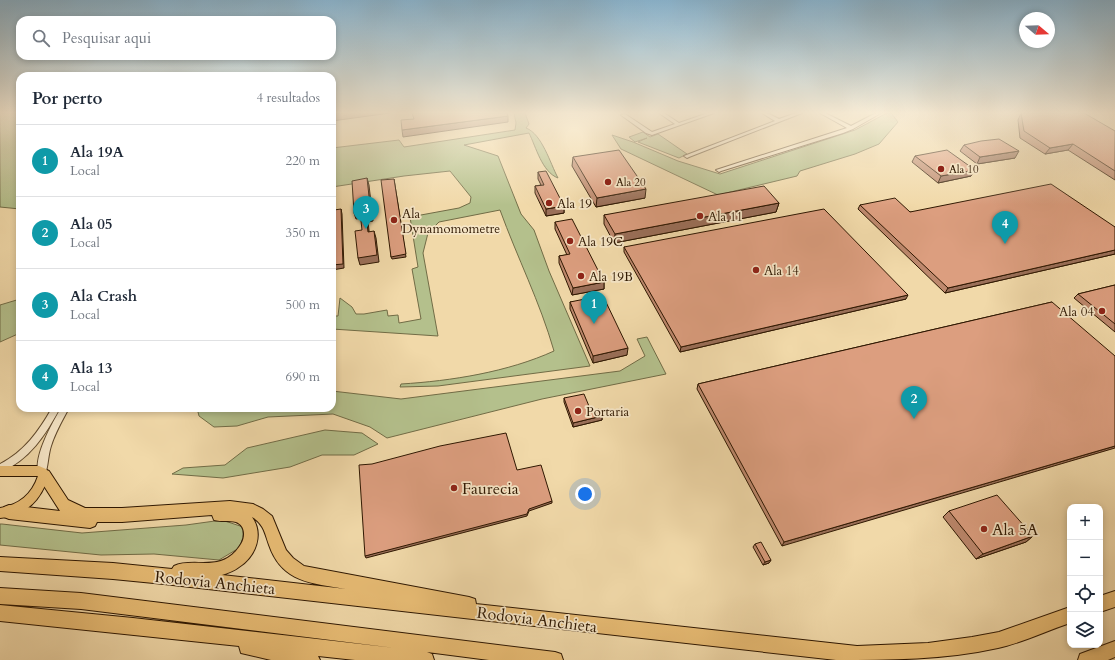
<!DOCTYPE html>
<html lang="pt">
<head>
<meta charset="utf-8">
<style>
	:root { --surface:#fff; --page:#f6f6f7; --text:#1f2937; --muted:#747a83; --line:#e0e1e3; --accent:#8f2418 }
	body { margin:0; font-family:Cardo,serif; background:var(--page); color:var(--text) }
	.controls { position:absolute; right:12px; bottom:12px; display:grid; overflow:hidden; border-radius:8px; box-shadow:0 2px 6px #0003 }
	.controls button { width:36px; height:36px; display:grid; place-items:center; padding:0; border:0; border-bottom:1px solid var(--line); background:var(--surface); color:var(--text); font:20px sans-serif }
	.compass { position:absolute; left:1019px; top:12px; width:36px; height:36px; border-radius:50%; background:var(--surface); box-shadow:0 2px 6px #0003; rotate:109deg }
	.you { position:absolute; left:585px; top:494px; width:14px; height:14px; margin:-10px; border:3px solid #fff; border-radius:50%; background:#1a73e8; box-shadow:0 0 0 6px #1a73e833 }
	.badge { display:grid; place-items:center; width:26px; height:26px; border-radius:50%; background:var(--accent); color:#fff; font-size:13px; font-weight:700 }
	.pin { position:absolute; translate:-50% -33px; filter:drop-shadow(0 1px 2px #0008) }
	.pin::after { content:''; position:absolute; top:21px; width:14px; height:12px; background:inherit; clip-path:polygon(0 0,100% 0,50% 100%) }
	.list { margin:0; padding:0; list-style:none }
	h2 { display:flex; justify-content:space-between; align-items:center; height:52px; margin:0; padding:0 16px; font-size:17px }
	h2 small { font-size:13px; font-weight:400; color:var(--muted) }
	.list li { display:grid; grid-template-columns:26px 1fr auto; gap:12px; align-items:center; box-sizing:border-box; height:72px; padding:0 16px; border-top:1px solid var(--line) }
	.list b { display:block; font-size:15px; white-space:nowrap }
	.list p { margin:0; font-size:13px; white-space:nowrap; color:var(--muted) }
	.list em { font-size:13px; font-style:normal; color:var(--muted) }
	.icon { flex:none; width:22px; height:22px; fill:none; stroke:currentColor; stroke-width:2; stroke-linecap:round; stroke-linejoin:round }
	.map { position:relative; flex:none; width:1115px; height:660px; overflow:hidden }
	.search { position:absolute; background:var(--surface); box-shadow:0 2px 6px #0003; left:16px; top:16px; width:320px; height:44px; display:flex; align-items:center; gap:10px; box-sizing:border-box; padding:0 14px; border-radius:12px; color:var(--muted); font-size:15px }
	.panel { position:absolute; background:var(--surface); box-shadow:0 2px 6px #0003; left:16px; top:72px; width:320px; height:340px; border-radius:12px }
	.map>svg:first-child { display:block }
	.green { fill:#b4c08c; stroke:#716c46 }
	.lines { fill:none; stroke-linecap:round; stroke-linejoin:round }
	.minor-casing { stroke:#5f482b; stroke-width:2 }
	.major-casing { stroke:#2e1701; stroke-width:2 }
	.highway-casing { stroke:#2e1701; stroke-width:2 }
	.minor { fill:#f6e6c7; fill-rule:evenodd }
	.major { fill:#e8bc74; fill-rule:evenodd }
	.highway { fill:#e8bc74; fill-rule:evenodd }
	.wall { fill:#bd886d; stroke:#2e1701 }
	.shaded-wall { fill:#9a6f59; stroke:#2e1701 }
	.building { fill:#dc9e7f; stroke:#2e1701 }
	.poi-dot { fill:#8f2418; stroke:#f6e6c7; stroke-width:1.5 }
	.labels { text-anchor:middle; stroke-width:3.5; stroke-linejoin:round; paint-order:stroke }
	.far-poi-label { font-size:11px; fill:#2e1701; stroke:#f6e6c7; text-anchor:start }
	.poi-label { font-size:13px; fill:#2e1701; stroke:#f6e6c7; text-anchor:start }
	.near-poi-label { font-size:16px; fill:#2e1701; stroke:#f6e6c7; text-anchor:start }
	.near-street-label { font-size:16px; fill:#2e1701; stroke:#f6e6c7 }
</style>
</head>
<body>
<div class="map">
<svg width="1115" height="660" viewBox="0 0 1115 660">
	<rect width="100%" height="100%" fill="#f1d9a9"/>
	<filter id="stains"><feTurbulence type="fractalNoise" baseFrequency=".005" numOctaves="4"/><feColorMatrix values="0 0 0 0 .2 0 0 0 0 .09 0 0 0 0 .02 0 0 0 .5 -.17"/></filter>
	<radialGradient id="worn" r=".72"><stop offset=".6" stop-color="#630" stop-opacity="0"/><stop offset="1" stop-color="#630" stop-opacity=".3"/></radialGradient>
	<g class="green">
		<polygon points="0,113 20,113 20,209 0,207"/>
		<path d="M514 113H525L529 124 526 128C542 134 550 163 558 178 542 172 536 147 529 133L464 145 498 156 521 214 534 230 549 271 590 366 438 386 400 387 401 384C451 381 508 372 554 351 540 302 517 257 500 210L439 222 428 233 423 253 438 336 332 329V316H338L340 298 352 307 356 314H364L387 310 388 316 398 315 399 323 421 319 412 269 418 267 410 217 459 208 470 203 471 197 450 171 404 176 332 187V148L399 140 404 147 515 130 516 123Z"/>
		<polygon points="887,113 891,113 898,122 879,144 855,154 800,171 797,176 718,195 621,149 612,135 633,142 678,161 720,174 855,130"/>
		<polygon points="643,132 650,137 658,134 687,154 679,158 638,142 647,138 635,142 629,137"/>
		<polygon points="20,299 20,333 0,342 0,305"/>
		<polygon points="647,337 666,374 542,399 387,438 370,427 333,414 268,417 237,426 214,427 199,416 197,408 332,408 332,391 401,399 620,371 645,356 637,339"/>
		<polygon points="325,430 362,433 378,444 354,455 322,455 290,467 223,478 172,474 183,468 225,465 247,448"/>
		<polygon points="222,520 243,527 243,538 239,548 219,560 154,554 101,555 0,545 0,524 2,524 82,533 186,525"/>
	</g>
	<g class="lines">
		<defs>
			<g id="minor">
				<polygon points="659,113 664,113 679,123 708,113 714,113 652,135 646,133 621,115 625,114 652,132 675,124"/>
				<polygon points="762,113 767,113 779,119 796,113 802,113 689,157 687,158 684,156 775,121"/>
				<polygon points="820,113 825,113 851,126 876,113 881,113 853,129 843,133 721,171 719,172 716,170 847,128"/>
				<path d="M52 408H60C46 434 29 461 0 472V464C24 452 39 431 52 408Z"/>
				<path d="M61 408H69C62 421 55 433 51 446 48 455 48 467 45 475L42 476 39 475C32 458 53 422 61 408Z"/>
			</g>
			<path id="major" d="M0 466H39L46 469 49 475C41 500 27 515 0 518V508C19 505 32 494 38 476H0Z"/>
			<g id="highway">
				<path d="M44 469 49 471 68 500 85 508H122L230 501 253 504 263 509 272 516 286 550 293 558 304 566 469 597 475 599 476 604 857 646 928 643 972 637 999 632 1070 607V623C1046 631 1022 643 998 648 944 660 890 660 836 660L164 584 113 579 0 571V557L113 563 172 569 174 566C193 557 217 572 236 551 240 546 244 541 244 534 244 528 241 524 236 522 229 520 221 522 214 520L212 515 122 522H97L95 526 90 528 9 519 4 517 2 512 4 507 9 505 60 511 37 475 39 471ZM252 517C264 524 265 534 269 545 282 583 312 583 346 589L222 575C228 573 234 571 239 567 256 556 264 534 252 517Z"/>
				<polygon points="0,588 81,593 555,652 561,654 563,660 489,660 427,652 432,654 434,660 355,660 318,656 320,660 271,660 241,653 239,646 0,621 0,605 133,618 395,648 81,609 0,604"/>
				<polygon points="1115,591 1115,607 1100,612 1100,596"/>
				<polygon points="1115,641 1115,657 1108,660 1078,660 1080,654"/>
			</g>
		</defs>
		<use href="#minor" class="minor-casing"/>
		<use href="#major" class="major-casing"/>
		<use href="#highway" class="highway-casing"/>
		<use href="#minor" class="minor"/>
		<use href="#major" class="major"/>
		<use href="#highway" class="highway"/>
	</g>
	<g class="wall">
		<polygon points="1021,113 1115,131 1115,180 1068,150 1045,154 1020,138 1018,120"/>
		<polygon points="964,145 1015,158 977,164 960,151"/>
		<polygon points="915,156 971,176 938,183 912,162"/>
		<polygon points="573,157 645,198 596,207 572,166"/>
		<polygon points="538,172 564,206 564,213 546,216 535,193 535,186 541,185 538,179"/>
		<polygon points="779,203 776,212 614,243 604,224 604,215"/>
		<polygon points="860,205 910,212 1115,227 1115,254 945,293 858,209"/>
		<polygon points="555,222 604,282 604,289 572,295 559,263 559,256 567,255 555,229"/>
		<polygon points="624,247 906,299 680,352 624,252"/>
		<polygon points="1115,285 1115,332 1074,298 1078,294"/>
		<polygon points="592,301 627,355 593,363 570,309 570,302"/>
		<polygon points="1052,302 782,546 697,389 698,384"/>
		<polygon points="564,398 602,416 602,420 573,427 564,402"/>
		<polygon points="949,511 1033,536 1026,542 976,559 943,517"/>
		<polygon points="755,544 771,560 769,563 763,565 753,547"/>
	</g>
	<g class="shaded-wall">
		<polygon points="343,113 390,113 332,121 332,114"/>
		<polygon points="508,116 508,122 403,137 402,130"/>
		<polygon points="1073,144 1068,150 1045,154 1050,148"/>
		<polygon points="1019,151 1015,158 977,164 980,157"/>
		<polygon points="975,170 971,176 938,183 941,176"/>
		<polygon points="367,178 369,185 373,221 368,222 370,239 368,232 366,215"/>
		<polygon points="394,179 406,257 392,259 391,257"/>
		<polygon points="646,189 645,198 596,207 597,198"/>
		<polygon points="779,203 776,212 614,243 615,234"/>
		<polygon points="564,206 564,213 546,216 546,209"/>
		<polygon points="341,209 342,214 344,268 332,270 332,265"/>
		<polygon points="360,212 362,218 356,219 354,213"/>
		<polygon points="374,231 376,238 379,262 360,265 358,258"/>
		<polygon points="1115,250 1115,254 945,293 948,288"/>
		<polygon points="604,282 604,289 572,295 573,288"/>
		<polygon points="908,295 906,299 680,352 681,347"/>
		<polygon points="628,348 627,355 593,363 593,356"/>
		<polygon points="602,416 602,420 573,427 573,423"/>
		<polygon points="1115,446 1115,448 782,546 784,542"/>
		<polygon points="552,501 552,503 529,511 527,516 366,558 365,556"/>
		<polygon points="1033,536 1026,542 976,559 983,554"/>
		<polygon points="771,560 769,563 763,565 765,562"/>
	</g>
	<g class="building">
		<polygon points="332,113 343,113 332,114"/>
		<polygon points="412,113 507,113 508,116 402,130 401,120 414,119"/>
		<polygon points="1021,113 1084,113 1115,131 1115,171 1073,144 1050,148 1024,131"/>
		<polygon points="999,139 1019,151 980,157 964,145 981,141"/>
		<polygon points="619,150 646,189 597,198 573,157"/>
		<polygon points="947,150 975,170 941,176 915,156"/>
		<polygon points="546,171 564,206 546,209 535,186 544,185 538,172"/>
		<polygon points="367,178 371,214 366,215 368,232 374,231 377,255 358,258 355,231 362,230 360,212 354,213 352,181"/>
		<polygon points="394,179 406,254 391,257 381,180"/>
		<polygon points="1051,184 1115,227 1115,250 948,288 860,205 895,198 910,212"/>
		<polygon points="764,186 779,203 615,234 604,215"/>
		<polygon points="332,204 334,204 334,210 341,209 343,264 332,265"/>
		<polygon points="824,209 908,295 681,347 624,247"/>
		<polygon points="572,219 604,282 573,288 559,256 570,254 555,222"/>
		<polygon points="1115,285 1115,324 1078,294"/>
		<polygon points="590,298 592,301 604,298 628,348 593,356 570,302"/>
		<polygon points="1052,302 1115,356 1115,446 784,542 698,384"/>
		<polygon points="584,394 591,411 599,409 602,416 573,423 564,398"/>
		<polygon points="506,433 517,470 541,465 552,501 529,509 527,514 365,556 359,465 372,464 440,446"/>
		<polygon points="997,495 1033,536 983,554 949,511"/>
		<polygon points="761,542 771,560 765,562 755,544"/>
	</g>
	<linearGradient id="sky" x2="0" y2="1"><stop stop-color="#8ab6d2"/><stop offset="0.55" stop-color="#f9eed8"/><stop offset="1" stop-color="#f9eed8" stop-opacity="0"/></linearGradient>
	<rect width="1115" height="205" fill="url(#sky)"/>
	<g class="poi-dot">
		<circle cx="941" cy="169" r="4"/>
		<circle cx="608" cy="182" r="4"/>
		<circle cx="549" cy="203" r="4"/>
		<circle cx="700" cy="216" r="4"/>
		<circle cx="394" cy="220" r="4"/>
		<circle cx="570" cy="241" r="4"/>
		<circle cx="756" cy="270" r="4"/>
		<circle cx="581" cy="276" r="4"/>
		<circle cx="1102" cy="311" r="4"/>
		<circle cx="578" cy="411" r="4"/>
		<circle cx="454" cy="488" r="4"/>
		<circle cx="984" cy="529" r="4"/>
	</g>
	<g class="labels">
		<g class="far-poi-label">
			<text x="949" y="173">Ala 10</text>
			<text x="616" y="186">Ala 20</text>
		</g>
		<g class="poi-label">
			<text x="557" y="208">Ala 19</text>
			<text x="402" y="218">Ala<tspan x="402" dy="15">Dynamomometre</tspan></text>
			<text x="708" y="221">Ala 11</text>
			<text x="578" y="246">Ala 19C</text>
			<text x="764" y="275">Ala 14</text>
			<text x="589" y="281">Ala 19B</text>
			<text x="1094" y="316" text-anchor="end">Ala 04</text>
			<text x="586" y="416">Portaria</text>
		</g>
		<g class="near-poi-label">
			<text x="462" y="494">Faurecia</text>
			<text x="992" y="535">Ala 5A</text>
		</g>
		<g class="near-street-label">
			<text transform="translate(215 582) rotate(6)" y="6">Rodovia Anchieta</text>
			<text transform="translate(537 619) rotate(7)" y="6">Rodovia Anchieta</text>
		</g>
	</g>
	<rect width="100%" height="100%" filter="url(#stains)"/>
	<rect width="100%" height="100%" fill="url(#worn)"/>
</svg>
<div class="controls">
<button>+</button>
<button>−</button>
<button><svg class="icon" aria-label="locate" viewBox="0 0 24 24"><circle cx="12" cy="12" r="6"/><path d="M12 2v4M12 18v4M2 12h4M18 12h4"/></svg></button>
<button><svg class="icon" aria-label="layers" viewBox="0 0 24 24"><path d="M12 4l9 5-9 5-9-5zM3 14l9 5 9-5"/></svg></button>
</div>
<svg class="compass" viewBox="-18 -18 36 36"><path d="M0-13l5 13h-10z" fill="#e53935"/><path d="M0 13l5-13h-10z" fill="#747a83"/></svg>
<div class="you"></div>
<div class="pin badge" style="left:594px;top:324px;background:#0f9aa8">1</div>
<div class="pin badge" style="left:914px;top:419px;background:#0f9aa8">2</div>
<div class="pin badge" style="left:366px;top:229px;background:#0f9aa8">3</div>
<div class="pin badge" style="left:1005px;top:244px;background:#0f9aa8">4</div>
<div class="search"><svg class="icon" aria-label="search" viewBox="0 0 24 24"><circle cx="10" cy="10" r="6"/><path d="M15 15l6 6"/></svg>Pesquisar aqui</div>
<section class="panel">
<h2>Por perto<small>4 resultados</small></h2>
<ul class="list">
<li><span class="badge" style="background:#0f9aa8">1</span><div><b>Ala 19A</b><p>Local</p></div><em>220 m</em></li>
<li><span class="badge" style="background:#0f9aa8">2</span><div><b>Ala 05</b><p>Local</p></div><em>350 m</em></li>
<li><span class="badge" style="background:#0f9aa8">3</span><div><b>Ala Crash</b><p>Local</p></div><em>500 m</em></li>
<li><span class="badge" style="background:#0f9aa8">4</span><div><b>Ala 13</b><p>Local</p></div><em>690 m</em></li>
</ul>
</section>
</div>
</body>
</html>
